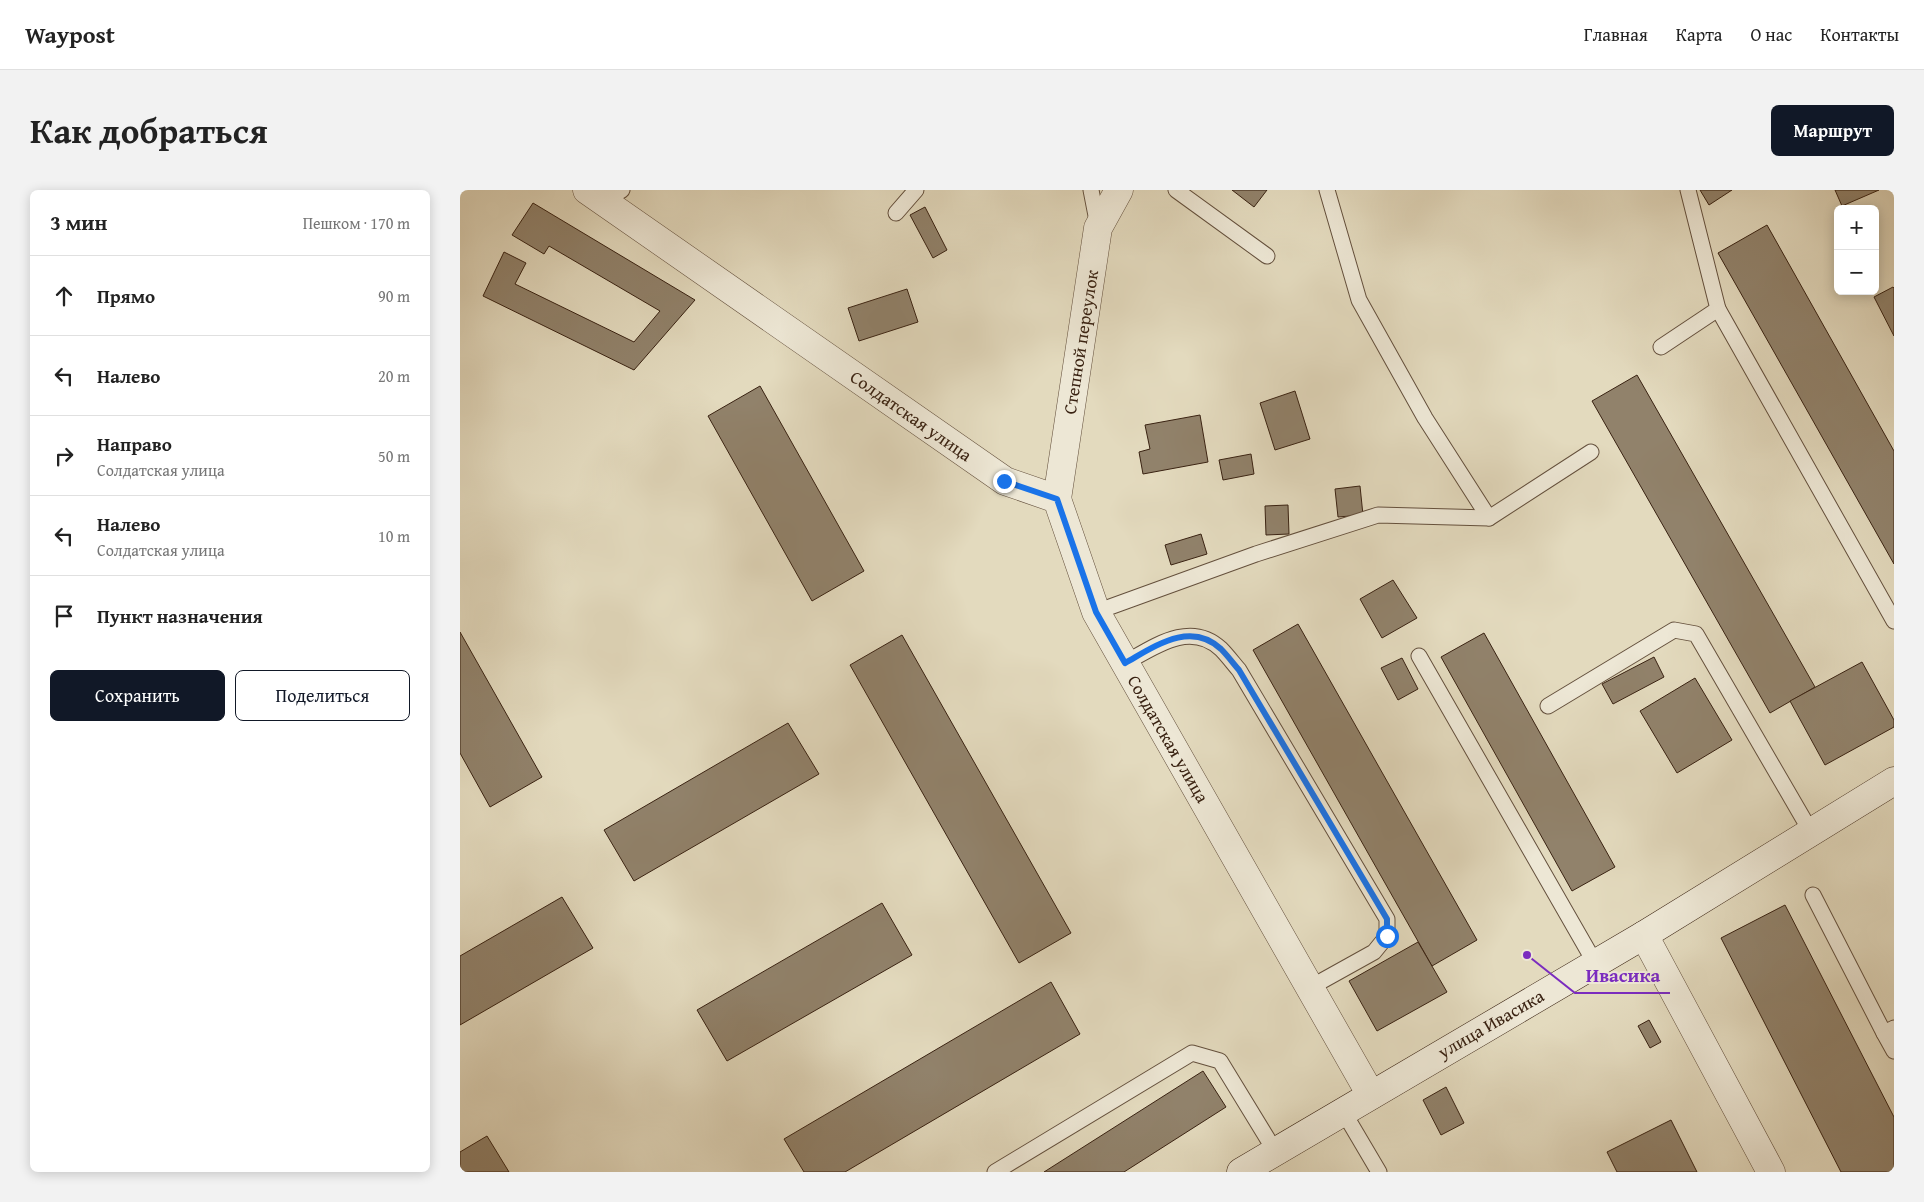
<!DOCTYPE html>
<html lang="ru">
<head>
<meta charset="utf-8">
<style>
	:root { --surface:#fff; --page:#f2f2f2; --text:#222; --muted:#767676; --line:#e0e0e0; --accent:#111827 }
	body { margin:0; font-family:"Gentium Book Plus",serif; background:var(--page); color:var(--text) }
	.controls { position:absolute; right:15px; top:15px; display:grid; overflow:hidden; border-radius:8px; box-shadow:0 2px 12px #0003 }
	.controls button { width:45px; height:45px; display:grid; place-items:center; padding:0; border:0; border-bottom:1px solid var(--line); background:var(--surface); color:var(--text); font:25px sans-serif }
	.stop { position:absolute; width:15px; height:15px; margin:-11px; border:4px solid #1a73e8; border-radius:50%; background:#fff }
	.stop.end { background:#1a73e8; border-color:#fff; box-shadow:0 1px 5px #0008 }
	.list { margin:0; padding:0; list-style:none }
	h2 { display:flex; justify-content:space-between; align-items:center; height:65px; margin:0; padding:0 20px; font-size:21px }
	h2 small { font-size:16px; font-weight:400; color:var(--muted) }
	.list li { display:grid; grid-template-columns:32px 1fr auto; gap:15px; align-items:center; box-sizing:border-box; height:80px; padding:0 20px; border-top:1px solid var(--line) }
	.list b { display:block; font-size:19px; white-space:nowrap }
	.list p { margin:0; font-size:16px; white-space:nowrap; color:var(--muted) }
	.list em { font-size:16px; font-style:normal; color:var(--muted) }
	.actions { display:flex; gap:10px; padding:15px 20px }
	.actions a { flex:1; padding:11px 0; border:1px solid var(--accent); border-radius:8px; text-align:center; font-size:18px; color:var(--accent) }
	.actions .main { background:var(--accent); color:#fff }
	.icon { flex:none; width:28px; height:28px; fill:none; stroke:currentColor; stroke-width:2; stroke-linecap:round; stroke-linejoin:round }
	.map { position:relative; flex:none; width:1434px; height:982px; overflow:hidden; border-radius:8px }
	header { display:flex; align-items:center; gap:30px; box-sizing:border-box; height:70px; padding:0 25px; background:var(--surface); border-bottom:1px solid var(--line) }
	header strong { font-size:24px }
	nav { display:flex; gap:28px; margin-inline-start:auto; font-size:18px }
	.intro { display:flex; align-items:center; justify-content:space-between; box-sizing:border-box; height:120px; padding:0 30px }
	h1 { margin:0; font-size:35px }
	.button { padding:12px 22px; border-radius:8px; background:var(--accent); color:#fff; font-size:18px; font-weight:700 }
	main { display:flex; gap:30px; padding:0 30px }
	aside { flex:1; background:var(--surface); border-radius:8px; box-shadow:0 2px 12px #0003 }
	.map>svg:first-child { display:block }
	.building { fill:#91826b; stroke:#392212 }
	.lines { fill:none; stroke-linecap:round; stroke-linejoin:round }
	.service-casing { stroke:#64503d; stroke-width:17 }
	.minor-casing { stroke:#64503d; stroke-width:29 }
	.secondary-casing { stroke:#392212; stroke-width:29 }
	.service { stroke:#ede7d5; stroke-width:15 }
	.minor { stroke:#ede7d5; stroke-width:28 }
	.secondary { stroke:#ede7d5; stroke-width:28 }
	.route { stroke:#1a73e8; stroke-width:6 }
	.labels { text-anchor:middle; stroke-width:4; stroke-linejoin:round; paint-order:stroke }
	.street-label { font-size:18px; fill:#392212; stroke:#ede7d5 }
	.leader { fill:none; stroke:#7b2cbf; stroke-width:2 }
	.callout-dot { fill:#7b2cbf; stroke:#ede7d5; stroke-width:2 }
	.callout-label { font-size:19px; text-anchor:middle; font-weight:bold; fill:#7b2cbf; stroke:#ede7d5; stroke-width:4; stroke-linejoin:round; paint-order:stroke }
</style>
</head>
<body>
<header>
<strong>Waypost</strong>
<nav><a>Главная</a><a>Карта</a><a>О нас</a><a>Контакты</a></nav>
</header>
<div class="intro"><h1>Как добраться</h1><a class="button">Маршрут</a></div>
<main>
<aside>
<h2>3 мин<small>Пешком · 170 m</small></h2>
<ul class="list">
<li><svg class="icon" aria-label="ahead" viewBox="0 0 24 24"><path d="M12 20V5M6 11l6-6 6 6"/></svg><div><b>Прямо</b></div><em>90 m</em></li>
<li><svg class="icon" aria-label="left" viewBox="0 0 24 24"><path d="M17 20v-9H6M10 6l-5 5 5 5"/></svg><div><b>Налево</b></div><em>20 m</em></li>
<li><svg class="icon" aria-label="right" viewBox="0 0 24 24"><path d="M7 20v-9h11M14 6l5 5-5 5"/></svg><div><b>Направо</b><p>Солдатская улица</p></div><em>50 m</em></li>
<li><svg class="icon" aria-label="left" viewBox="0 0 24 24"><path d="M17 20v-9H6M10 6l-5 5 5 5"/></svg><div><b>Налево</b><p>Солдатская улица</p></div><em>10 m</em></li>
<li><svg class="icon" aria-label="arrive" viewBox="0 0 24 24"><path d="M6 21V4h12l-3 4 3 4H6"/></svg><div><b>Пункт назначения</b></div></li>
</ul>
<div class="actions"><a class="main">Сохранить</a><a>Поделиться</a></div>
</aside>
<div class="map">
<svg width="1434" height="982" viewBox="0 0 1434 982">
	<rect width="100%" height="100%" fill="#e3dabe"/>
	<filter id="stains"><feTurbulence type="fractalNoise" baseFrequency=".004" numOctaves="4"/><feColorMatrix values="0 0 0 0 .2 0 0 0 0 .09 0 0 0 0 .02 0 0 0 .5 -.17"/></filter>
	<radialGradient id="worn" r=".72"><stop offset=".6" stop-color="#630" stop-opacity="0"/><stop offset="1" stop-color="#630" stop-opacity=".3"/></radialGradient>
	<g class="building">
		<polygon points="772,0 807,0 794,17"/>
		<polygon points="1240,0 1272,0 1249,15"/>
		<polygon points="1375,0 1419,0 1382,16"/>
		<polygon points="73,13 235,110 174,180 23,106 44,62 66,73 55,94 174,152 200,121 89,56 84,64 52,45"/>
		<polygon points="465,17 487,60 473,68 450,25"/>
		<polygon points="1307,35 1434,261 1434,374 1258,63"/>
		<polygon points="1433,97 1434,98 1434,146 1414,107"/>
		<polygon points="447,99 458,132 399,151 388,118"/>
		<polygon points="1177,185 1355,497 1310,523 1132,211"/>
		<polygon points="300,196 404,381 352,411 248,226"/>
		<polygon points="835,201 850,249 815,260 800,213"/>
		<polygon points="740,225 748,272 683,284 679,262 690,259 685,235"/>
		<polygon points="791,264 794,284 763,290 759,270"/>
		<polygon points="900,296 903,325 878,327 875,299"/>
		<polygon points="828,315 829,344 806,345 805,316"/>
		<polygon points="741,344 747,364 711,375 705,355"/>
		<polygon points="933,390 957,428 922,448 900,409"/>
		<polygon points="838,434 1017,750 972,776 793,460"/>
		<polygon points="0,442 82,587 30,617 0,563"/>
		<polygon points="1024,443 1155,677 1112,701 981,467"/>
		<polygon points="442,445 611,743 559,773 390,475"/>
		<polygon points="1194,467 1204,487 1153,514 1142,494"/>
		<polygon points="942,468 958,499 938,510 921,478"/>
		<polygon points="1402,472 1434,530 1434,537 1365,575 1330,511"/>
		<polygon points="1235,488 1272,550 1217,583 1180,521"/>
		<polygon points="328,533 359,584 174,691 144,640"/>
		<polygon points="102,707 133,758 0,835 0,766"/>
		<polygon points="422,713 452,765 267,871 237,820"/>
		<polygon points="1325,715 1434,927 1434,982 1381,982 1261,748"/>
		<polygon points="958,752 987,802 917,841 889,791"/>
		<polygon points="591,792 620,844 385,982 344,982 324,949"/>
		<polygon points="1189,830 1201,852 1190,858 1178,836"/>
		<polygon points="743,881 766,917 664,982 584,982"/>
		<polygon points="986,897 1004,933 981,945 963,910"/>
		<polygon points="1211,930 1237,982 1157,982 1147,962"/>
		<polygon points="27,946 49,982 0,982 0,962"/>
	</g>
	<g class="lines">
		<defs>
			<g id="service">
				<polyline points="631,0 638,36"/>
				<polyline points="716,0 807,66"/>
				<polyline points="867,0 899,110 965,228 1029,328"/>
				<polyline points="145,11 162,0"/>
				<polyline points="436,23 456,0"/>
				<polyline points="1258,119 1434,431"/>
				<polyline points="1201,157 1258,119 1228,0"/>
				<polyline points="636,422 796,364 918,325 1029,328 1131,262"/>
				<polyline points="959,466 1135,773"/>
				<path d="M665 473C694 457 730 430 761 459 767 465 773 473 779 480L927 729V746L914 762 851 797"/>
				<polyline points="1088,516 1214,440 1236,444 1351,642"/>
				<polyline points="1353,705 1424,843 1434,838"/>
				<polyline points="1424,843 1434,861"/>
				<polyline points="883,921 919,982"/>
				<polyline points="535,982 732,863 760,871 815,961"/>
			</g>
			<g id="minor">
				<polyline points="127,0 545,291 597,309 636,422 911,905"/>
				<polyline points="597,309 638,38 659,0"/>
				<polyline points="1184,745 1311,982"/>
			</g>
			<polyline id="secondary" points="781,982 1184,745 1434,591"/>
		</defs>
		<use href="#service" class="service-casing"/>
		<use href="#minor" class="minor-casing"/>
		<use href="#secondary" class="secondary-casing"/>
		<use href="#service" class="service"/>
		<use href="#minor" class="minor"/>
		<use href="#secondary" class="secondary"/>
	</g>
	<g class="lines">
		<path class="route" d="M544 291 597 309 636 422 665 473C694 457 730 430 761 459 767 465 773 473 779 480L927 729V746"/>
	</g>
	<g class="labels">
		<g class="street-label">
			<text transform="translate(621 152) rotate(-81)" y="6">Степной переулок</text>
			<text transform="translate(451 226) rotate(35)" y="6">Солдатская улица</text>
			<text transform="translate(708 549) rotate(60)" y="6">Солдатская улица</text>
			<text transform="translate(1031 834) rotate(-30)" y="6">улица Ивасика</text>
		</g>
	</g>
	<path class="leader" d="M1067 765L1115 803H1210"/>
	<circle class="callout-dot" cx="1067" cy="765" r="5"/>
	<g class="callout-label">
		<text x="1163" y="792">Ивасика</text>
	</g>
	<rect width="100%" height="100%" filter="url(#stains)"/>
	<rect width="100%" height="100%" fill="url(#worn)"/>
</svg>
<div class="controls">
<button>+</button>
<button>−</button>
</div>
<div class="stop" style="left:927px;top:746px"></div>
<div class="stop end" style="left:544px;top:291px"></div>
</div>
</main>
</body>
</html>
